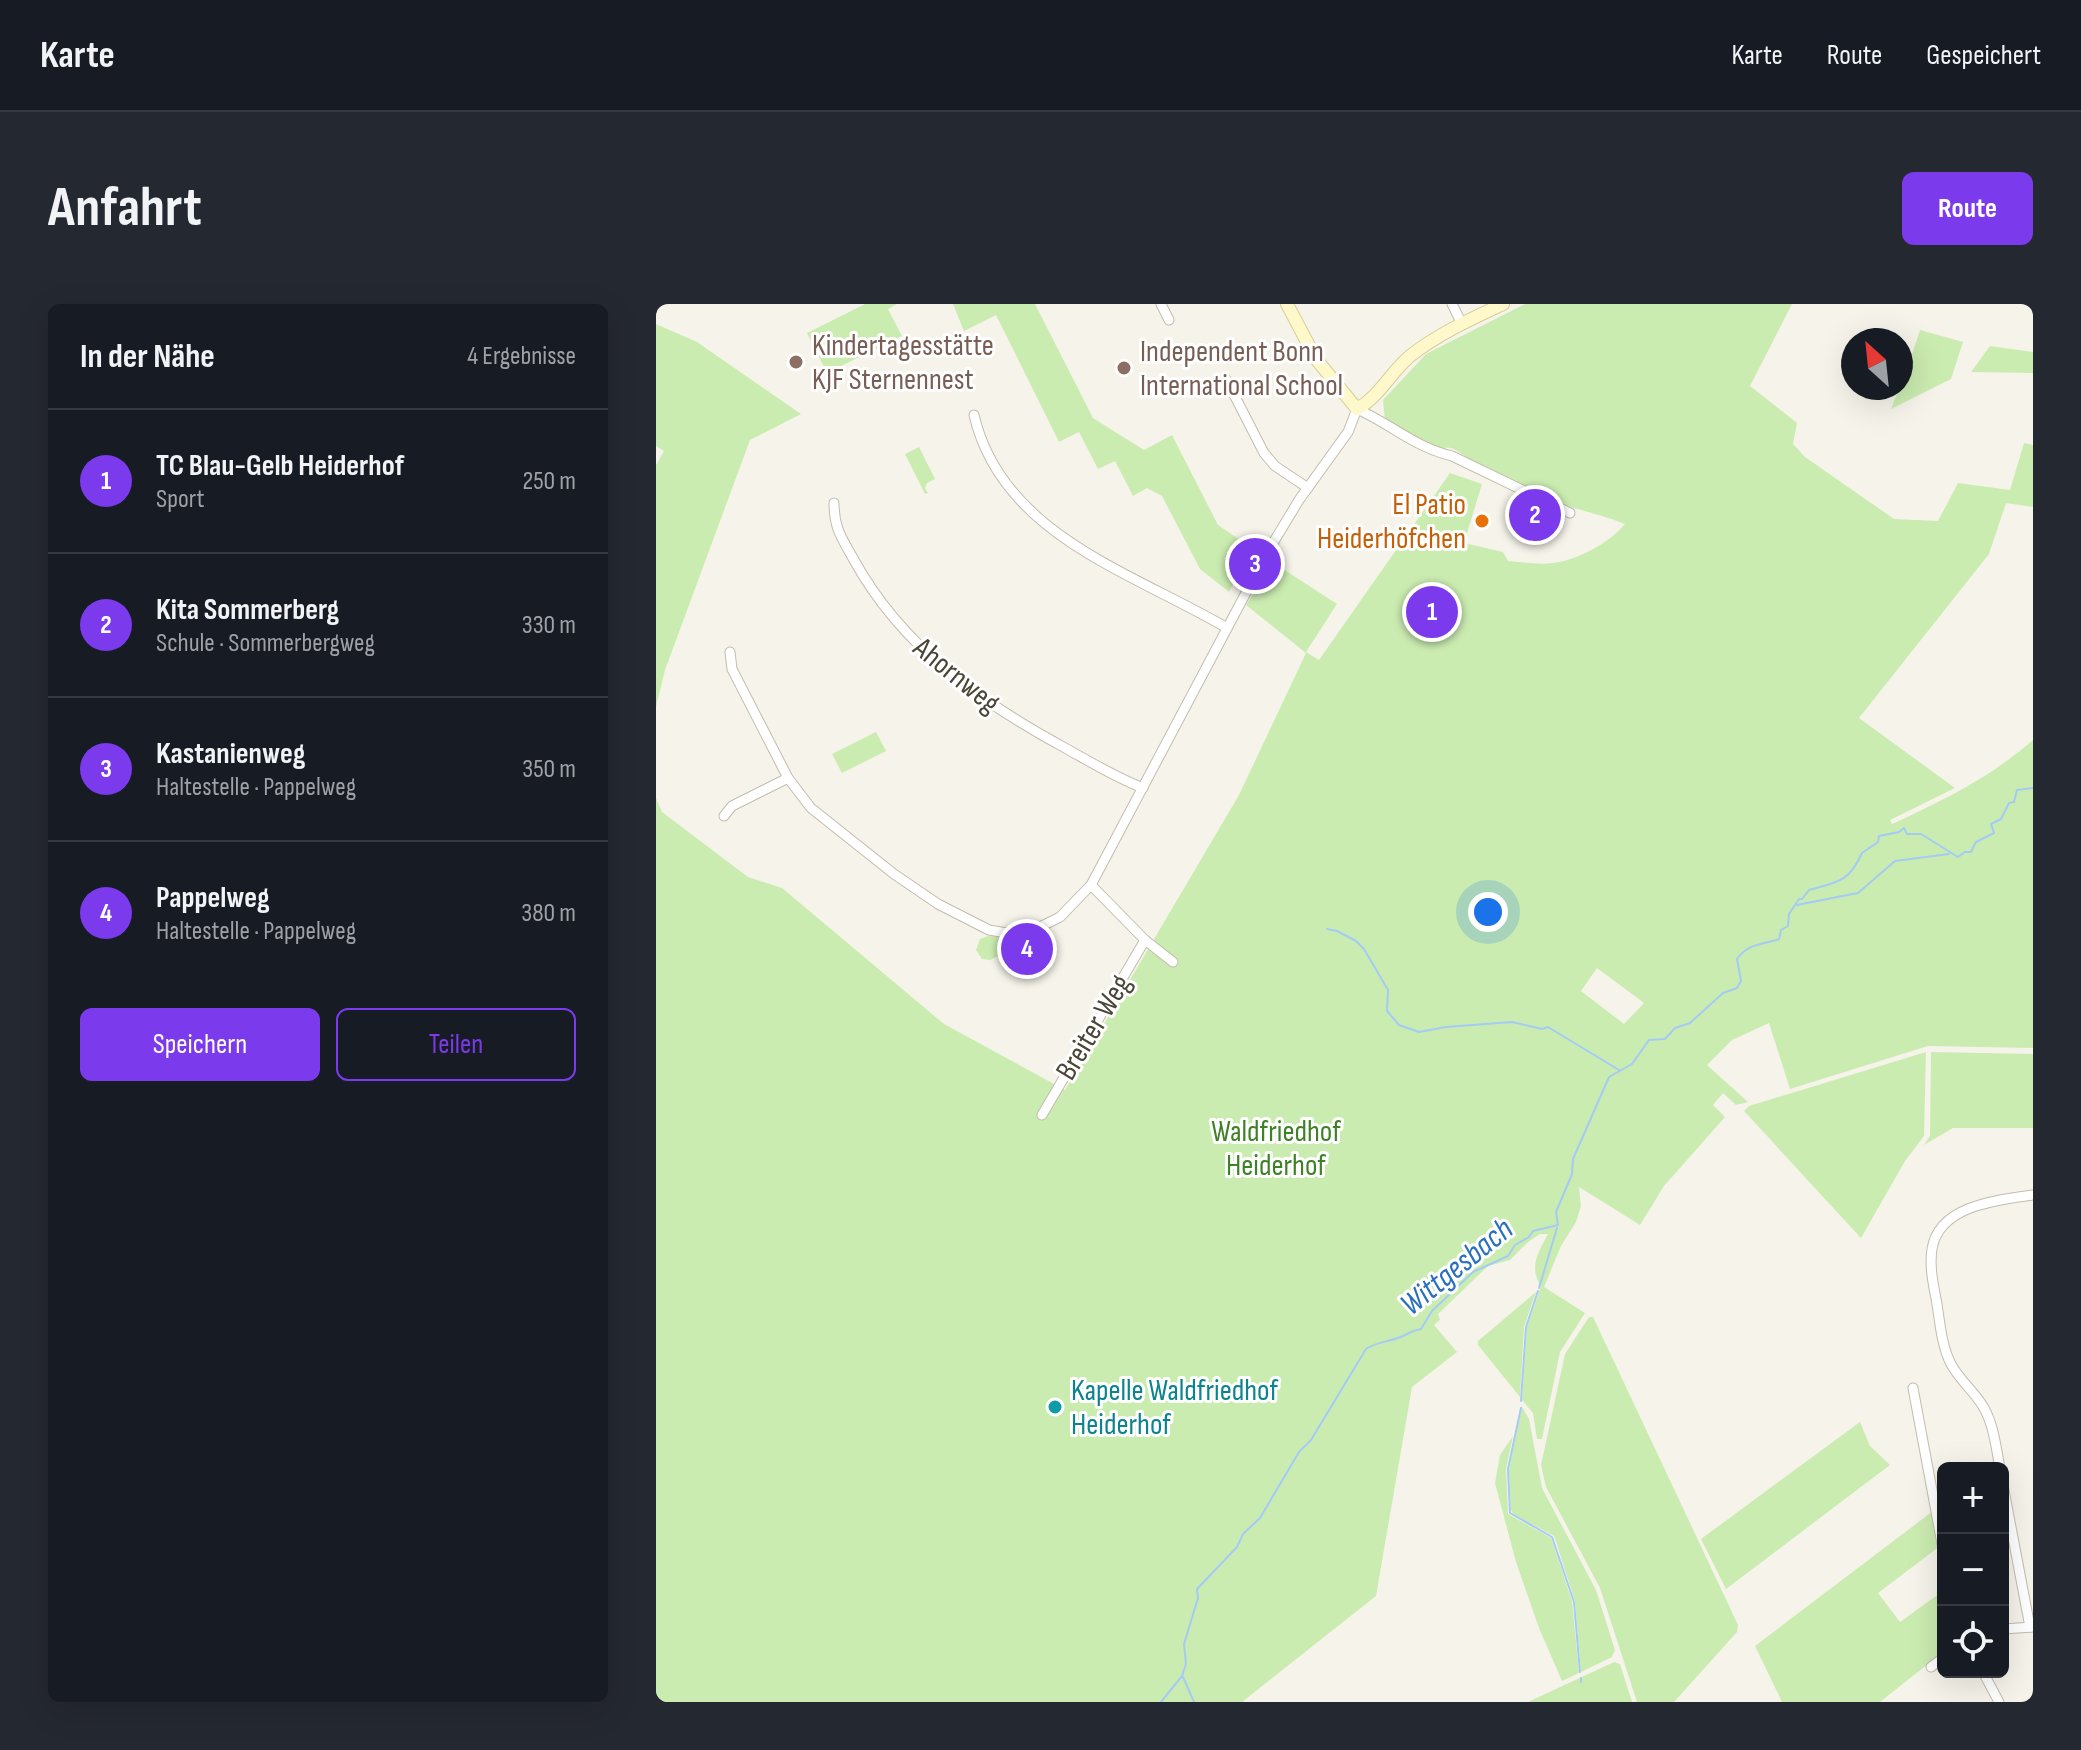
<!DOCTYPE html>
<html lang="de">
<head>
<meta charset="utf-8">
<style>
	:root { --surface:#171b24; --page:#242831; --text:#f1f3f6; --muted:#9ea1a6; --line:#363941; --accent:#7c3aed }
	body { margin:0; font-family:"Sofia Sans Condensed",sans-serif; background:var(--page); color:var(--text) }
	.controls { position:absolute; right:24px; bottom:24px; display:grid; overflow:hidden; border-radius:12px; box-shadow:0 8px 32px #0002 }
	.controls button { width:72px; height:72px; display:grid; place-items:center; padding:0; border:0; border-bottom:2px solid var(--line); background:var(--surface); color:var(--text); font:40px sans-serif }
	.compass { position:absolute; left:1185px; top:24px; width:72px; height:72px; border-radius:50%; background:var(--surface); box-shadow:0 8px 32px #0002; rotate:333deg }
	.you { position:absolute; left:832px; top:608px; width:28px; height:28px; margin:-20px; border:6px solid #fff; border-radius:50%; background:#1a73e8; box-shadow:0 0 0 12px #1a73e833 }
	.badge { display:grid; place-items:center; width:52px; height:52px; border-radius:50%; background:var(--accent); color:#fff; font-size:26px; font-weight:700 }
	.pin { position:absolute; translate:-50% -50%; border:4px solid #fff; box-shadow:0 2px 8px #0006 }
	.list { margin:0; padding:0; list-style:none }
	h2 { display:flex; justify-content:space-between; align-items:center; height:104px; margin:0; padding:0 32px; font-size:34px }
	h2 small { font-size:26px; font-weight:400; color:var(--muted) }
	.list li { display:grid; grid-template-columns:52px 1fr auto; gap:24px; align-items:center; box-sizing:border-box; height:144px; padding:0 32px; border-top:2px solid var(--line) }
	.list b { display:block; font-size:30px; white-space:nowrap }
	.list p { margin:0; font-size:26px; white-space:nowrap; color:var(--muted) }
	.list em { font-size:26px; font-style:normal; color:var(--muted) }
	.actions { display:flex; gap:16px; padding:24px 32px }
	.actions a { flex:1; padding:18px 0; border:2px solid var(--accent); border-radius:12px; text-align:center; font-size:28px; color:var(--accent) }
	.actions .main { background:var(--accent); color:#fff }
	.icon { flex:none; width:44px; height:44px; fill:none; stroke:currentColor; stroke-width:2; stroke-linecap:round; stroke-linejoin:round }
	.map { position:relative; flex:none; width:1377px; height:1398px; overflow:hidden; border-radius:12px }
	header { display:flex; align-items:center; gap:48px; box-sizing:border-box; height:112px; padding:0 40px; background:var(--surface); border-bottom:2px solid var(--line) }
	header strong { font-size:38px }
	nav { display:flex; gap:44px; margin-inline-start:auto; font-size:28px }
	.intro { display:flex; align-items:center; justify-content:space-between; box-sizing:border-box; height:192px; padding:0 48px }
	h1 { margin:0; font-size:56px }
	.button { padding:20px 36px; border-radius:12px; background:var(--accent); color:#fff; font-size:28px; font-weight:700 }
	main { display:flex; gap:48px; padding:0 48px }
	aside { flex:1; background:var(--surface); border-radius:12px; box-shadow:0 8px 32px #0002 }
	.map>svg:first-child { display:block }
	.green { fill:#cbecb1; fill-rule:evenodd }
	.lines { fill:none; stroke-linecap:round; stroke-linejoin:round }
	.stream { stroke:#a4cbf5; stroke-width:2 }
	.street-casing { stroke:#c2bdac; stroke-width:11 }
	.secondary-casing { stroke:#d8ce98; stroke-width:14 }
	.street { stroke:#fff; stroke-width:9 }
	.secondary { stroke:#fff8cb; stroke-width:12 }
	.education-dot { fill:#8d6e63; stroke:#fff; stroke-width:3 }
	.food-dot { fill:#e8710a; stroke:#fff; stroke-width:3 }
	.culture-dot { fill:#0f9aa8; stroke:#fff; stroke-width:3 }
	.labels { text-anchor:middle; stroke-width:6; stroke-linejoin:round; paint-order:stroke }
	.education-label { font-size:30px; fill:#785e54; stroke:#fff; text-anchor:start }
	.food-label { font-size:30px; fill:#c56008; stroke:#fff; text-anchor:end }
	.street-label { font-size:30px; fill:#4b4537; stroke:#fff }
	.park-label { font-size:30px; fill:#3f8126; stroke:#fff }
	.culture-label { font-size:30px; fill:#0d838f; stroke:#fff; text-anchor:start }
	.water-label { font-size:32px; font-style:italic; fill:#296fbe; stroke:#fff }
</style>
</head>
<body>
<header>
<strong>Karte</strong>
<nav><a>Karte</a><a>Route</a><a>Gespeichert</a></nav>
</header>
<div class="intro"><h1>Anfahrt</h1><a class="button">Route</a></div>
<main>
<aside>
<h2>In der Nähe<small>4 Ergebnisse</small></h2>
<ul class="list">
<li><span class="badge">1</span><div><b>TC Blau-Gelb Heiderhof</b><p>Sport</p></div><em>250 m</em></li>
<li><span class="badge">2</span><div><b>Kita Sommerberg</b><p>Schule · Sommerbergweg</p></div><em>330 m</em></li>
<li><span class="badge">3</span><div><b>Kastanienweg</b><p>Haltestelle · Pappelweg</p></div><em>350 m</em></li>
<li><span class="badge">4</span><div><b>Pappelweg</b><p>Haltestelle · Pappelweg</p></div><em>380 m</em></li>
</ul>
<div class="actions"><a class="main">Speichern</a><a>Teilen</a></div>
</aside>
<div class="map">
<svg width="1377" height="1398" viewBox="0 0 1377 1398">
	<rect width="100%" height="100%" fill="#f6f3ea"/>
	<g class="green">
		<polygon points="209,0 241,0 232,5 246,32 171,69 151,29"/>
		<polygon points="297,0 379,0 437,114 488,146 516,131 562,221 596,244 573,288 544,265 506,192 491,184 477,192 459,157 442,165 423,128 403,138 340,11 308,27"/>
		<path d="M869 0H1136L1094 82 1141 119 1137 140 1149 153 1238 215 1282 217 1302 179 1354 186 1368 139 1377 141V203L1350 199 1333 250 1203 414 1299 484 1234 516 1236 520C1286 497 1335 473 1377 436V744L1272 742 1134 785 1113 719 1076 736 1051 761 1092 798 1080 801 1067 789 1057 801 1069 813 1008 882 984 921 923 883 925 902 920 918 905 942 888 983 929 1009 904 1048 886 1135H881L877 1109 866 1096 871 1023 885 982C872 963 883 947 892 930H884L872 938 854 956 832 962 782 1010 784 1016 778 1021 801 1048 756 1083 720 1292 586 1398H0V494L6 508 92 573 126 584 288 720 409 786 583 491 650 349 590 301 618 259 681 300 650 348 663 356 794 169 826 180 808 239 847 248 852 257C866 258 882 261 897 259 922 256 953 239 969 220 947 211 921 206 897 197 870 187 845 170 818 158 804 151 797 137 780 147L729 117 727 96 770 50ZM941 664 988 699 968 720 925 687Z"/>
		<polygon points="0,20 41,38 145,110 94,136 9,366 0,403 0,161 8,147 0,142"/>
		<polygon points="1264,26 1307,38 1295,75 1235,105 1243,84 1245,84"/>
		<polygon points="1334,42 1377,48 1377,69 1315,68"/>
		<polygon points="263,143 279,175 271,179 269,184 272,189 269,190 249,150"/>
		<polygon points="220,428 230,447 186,469 176,450"/>
		<polygon points="332,632 378,634 334,656 326,655 320,646 324,635"/>
		<polygon points="1270,748 1268,832 1249,857 1205,934 1088,807 1093,802"/>
		<polygon points="1275,748 1377,750 1377,824 1297,824 1268,841 1274,832"/>
		<polygon points="880,988 868,1023 864,1093 822,1041 822,1037"/>
		<polygon points="933,1013 937,1013 1082,1321 1081,1328 1018,1398 981,1398 944,1284 890,1183 885,1161 909,1050"/>
		<polygon points="866,1103 873,1115 886,1184 940,1286 959,1346 956,1353 925,1368 919,1297 898,1232 857,1210 855,1206 853,1165"/>
		<polygon points="1204,1118 1214,1142 1234,1161 1070,1285 1045,1235"/>
		<polygon points="857,1132 850,1165 852,1210 895,1234 916,1297 923,1369 906,1377 883,1324 860,1258 839,1179 844,1151"/>
		<polygon points="1277,1207 1284,1242 1222,1289 1244,1318 1287,1287 1287,1348 1224,1398 1126,1398 1099,1342"/>
		<polygon points="958,1358 964,1360 976,1398 872,1398"/>
	</g>
	<g class="lines">
		<g class="stream">
			<polyline points="1141,601 1202,589 1239,557 1293,550"/>
			<polyline points="671,625 681,627 700,637 708,645 732,686 731,707 743,721 763,728 790,723 856,718 886,725 892,723 963,766"/>
			<polyline points="883,984 901,924"/>
			<polyline points="865,1097 870,1023 882,987"/>
			<polyline points="865,1104 852,1165 854,1209 896,1233 918,1298 924,1368"/>
			<polyline points="527,1373 538,1398"/>
			<polyline points="925,1374 925,1378"/>
			<path d="M505 1398 526 1372 530 1360 528 1340 542 1294 541 1285 581 1243 587 1230 604 1214 643 1148 655 1136 710 1045C722 1037 734 1038 747 1032 754 1029 757 1026 765 1025L776 1007 817 968 852 952 859 941 873 933 877 927 902 921 900 908 916 870 917 855 953 773 976 760 993 736 1009 735 1019 724 1034 719 1067 689 1081 684 1085 677 1081 655C1092 639 1107 641 1123 635L1125 626 1132 622 1133 610 1143 595H1146L1153 586C1182 578 1193 578 1206 549L1222 538 1223 532 1243 528 1248 524 1251 530H1265L1302 553 1309 548H1315L1320 538 1338 529 1335 520 1345 515 1353 499 1358 498 1361 486 1377 484"/>
		</g>
		<defs>
			<g id="street">
				<polyline points="505,0 513,16"/>
				<polyline points="796,0 806,20"/>
				<polyline points="563,78 570,75 608,149 619,162 652,184"/>
				<path d="M318 111C346 231 476 268 571 324"/>
				<path d="M178 199C178 225 186 234 198 256 246 343 324 398 411 445 436 459 461 474 487 484"/>
				<path d="M74 348 76 365 132 474 155 504 238 570 282 600 333 626 351 629 374 628 404 613 435 581 611 249 643 196 692 128 701 105C735 120 758 143 796 152L914 209"/>
				<polyline points="68,512 76,502 132,474"/>
				<polyline points="435,581 489,636 517,658"/>
				<polyline points="386,811 489,636"/>
				<polyline points="1257,1084 1287,1245"/>
				<path d="M1344 1164C1340 1144 1338 1122 1328 1104 1319 1088 1304 1077 1295 1060 1286 1043 1284 1020 1281 1000 1278 983 1273 964 1276 945 1283 901 1342 896 1377 891"/>
				<polyline points="1347,1181 1374,1323"/>
				<polyline points="1347,1325 1377,1323"/>
				<polyline points="1275,1363 1287,1354"/>
				<polyline points="1327,1368 1343,1398"/>
			</g>
			<path id="secondary" d="M631 0 660 55 701 105C724 92 734 69 754 52 782 30 815 15 847 0"/>
		</defs>
		<use href="#street" class="street-casing"/>
		<use href="#secondary" class="secondary-casing"/>
		<use href="#street" class="street"/>
		<use href="#secondary" class="secondary"/>
	</g>
	<g class="education-dot">
		<circle cx="140" cy="58" r="8"/>
		<circle cx="468" cy="64" r="8"/>
	</g>
	<circle class="food-dot" cx="826" cy="217" r="8"/>
	<circle class="culture-dot" cx="399" cy="1103" r="8"/>
	<g class="labels">
		<g class="education-label">
			<text x="156" y="51">Kindertagesstätte<tspan x="156" dy="34">KJF Sternennest</tspan></text>
			<text x="484" y="57">Independent Bonn<tspan x="484" dy="34">International School</tspan></text>
		</g>
		<g class="food-label">
			<text x="810" y="210">El Patio<tspan x="810" dy="34">Heiderhöfchen</tspan></text>
		</g>
		<g class="street-label">
			<text transform="translate(301 371) rotate(39)" y="10">Ahornweg</text>
			<text transform="translate(437 723) rotate(-59)" y="10">Breiter Weg</text>
		</g>
		<g class="park-label">
			<text x="620" y="837">Waldfriedhof<tspan x="620" dy="34">Heiderhof</tspan></text>
		</g>
		<g class="culture-label">
			<text x="415" y="1096">Kapelle Waldfriedhof<tspan x="415" dy="34">Heiderhof</tspan></text>
		</g>
		<g class="water-label">
			<text transform="translate(800 962) rotate(-39)" y="11">Wittgesbach</text>
		</g>
	</g>
</svg>
<div class="controls">
<button>+</button>
<button>−</button>
<button><svg class="icon" aria-label="locate" viewBox="0 0 24 24"><circle cx="12" cy="12" r="6"/><path d="M12 2v4M12 18v4M2 12h4M18 12h4"/></svg></button>
</div>
<svg class="compass" viewBox="-18 -18 36 36"><path d="M0-13l5 13h-10z" fill="#e53935"/><path d="M0 13l5-13h-10z" fill="#9ea1a6"/></svg>
<div class="you"></div>
<div class="pin badge" style="left:776px;top:308px">1</div>
<div class="pin badge" style="left:879px;top:211px">2</div>
<div class="pin badge" style="left:599px;top:260px">3</div>
<div class="pin badge" style="left:371px;top:645px">4</div>
</div>
</main>
</body>
</html>
